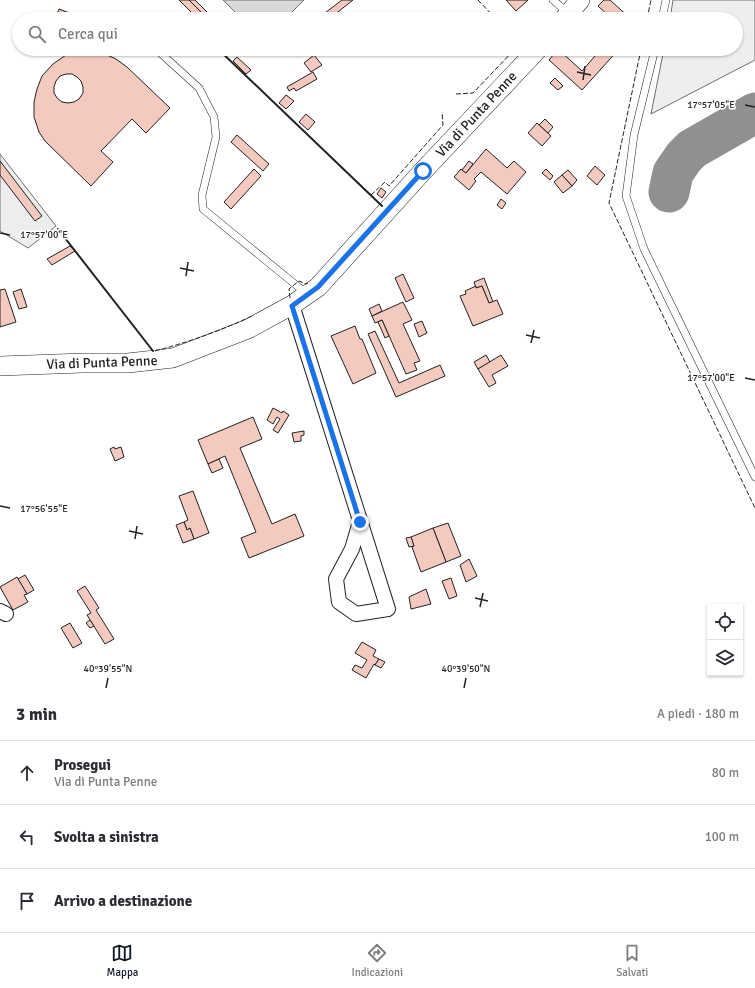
<!DOCTYPE html>
<html lang="it">
<head>
<meta charset="utf-8">
<style>
	:root { --surface:#fff; --page:#f2f2f3; --text:#2b2b33; --muted:#7c7c81; --line:#e1e1e2; --accent:#111827 }
	body { margin:0; font-family:Signika,sans-serif; background:var(--page); color:var(--text) }
	.controls { position:absolute; right:12px; bottom:12px; display:grid; overflow:hidden; border-radius:0px; box-shadow:0 1px 3px #0004 }
	.controls button { width:36px; height:36px; display:grid; place-items:center; padding:0; border:0; border-bottom:1px solid var(--line); background:var(--surface); color:var(--text); font:20px sans-serif }
	.stop { position:absolute; width:12px; height:12px; margin:-9px; border:3px solid #1a73e8; border-radius:50%; background:#fff }
	.stop.end { background:#1a73e8; border-color:#fff; box-shadow:0 1px 4px #0008 }
	.list { margin:0; padding:0; list-style:none }
	h2 { display:flex; justify-content:space-between; align-items:center; height:52px; margin:0; padding:0 16px; font-size:17px }
	h2 small { font-size:13px; font-weight:400; color:var(--muted) }
	.list li { display:grid; grid-template-columns:26px 1fr auto; gap:12px; align-items:center; box-sizing:border-box; height:64px; padding:0 16px; border-top:1px solid var(--line) }
	.list b { display:block; font-size:15px; white-space:nowrap }
	.list p { margin:0; font-size:13px; white-space:nowrap; color:var(--muted) }
	.list em { font-size:13px; font-style:normal; color:var(--muted) }
	.icon { flex:none; width:22px; height:22px; fill:none; stroke:currentColor; stroke-width:2; stroke-linecap:round; stroke-linejoin:round }
	.map { position:relative; flex:none; width:755px; height:688px; overflow:hidden }
	.search { position:absolute; background:var(--surface); box-shadow:0 1px 3px #0004; left:12px; right:12px; top:12px; height:44px; display:flex; align-items:center; gap:10px; box-sizing:border-box; padding:0 14px; border-radius:22px; color:var(--muted); font-size:15px }
	.sheet { height:244px; background:var(--surface) }
	nav { display:flex; justify-content:space-around; align-items:center; box-sizing:border-box; height:56px; border-top:1px solid var(--line); background:var(--surface); font-size:11px; color:var(--muted) }
	nav a { display:grid; justify-items:center; gap:2px }
	nav .on { color:var(--accent) }
	.map>svg:first-child { display:block }
	.green { fill:#eee; stroke:#6f6f6f }
	.parking { fill:#ededed; stroke:#6f6f6f }
	.water { fill:#d9d9d9; stroke:#6f6f6f }
	.lines { fill:none; stroke-linecap:round; stroke-linejoin:round }
	.taxiway { stroke:#909090; stroke-width:41 }
	.building { fill:#f3c9c0; stroke:#222; fill-rule:evenodd }
	.lane-casing { stroke:#222; stroke-width:8 }
	.street-casing { stroke:#222; stroke-width:16 }
	.secondary-casing { stroke:#222; stroke-width:20 }
	.lane { stroke:#fff; stroke-width:7 }
	.street { stroke:#fff; stroke-width:14 }
	.secondary { stroke:#fff; stroke-width:19 }
	.fence { stroke:#222; stroke-width:1; stroke-dasharray:5 2; stroke-linecap:butt }
	.wall { stroke:#222; stroke-width:2 }
	.route { stroke:#1a73e8; stroke-width:5 }
	.ticks { fill:none; stroke:#222; stroke-width:1.5 }
	.labels { text-anchor:middle; stroke-width:3; stroke-linejoin:round; paint-order:stroke }
	.street-label { font-size:14px; fill:#222; stroke:#fff }
	.ticks-label { font-size:10px; text-anchor:middle; fill:#222; stroke:#fff; stroke-width:3; stroke-linejoin:round; paint-order:stroke }
</style>
</head>
<body>
<div class="map">
<svg width="755" height="688" viewBox="0 0 755 688">
	<rect width="100%" height="100%" fill="#fff"/>
	<polygon class="green" points="673,0 755,0 755,60 651,114 664,49 736,49 736,19 670,19"/>
	<polygon class="parking" points="0,154 56,226 28,248 0,231"/>
	<polygon class="water" points="223,0 304,0 285,19 242,19"/>
	<g class="lines">
		<polyline class="taxiway" points="669,192 673,173 684,157 692,149 755,113"/>
	</g>
	<g class="building">
		<polygon points="179,0 189,0 208,19 198,19"/>
		<polygon points="189,0 195,0 214,19 208,19"/>
		<polygon points="342,0 353,0 329,19 317,19"/>
		<polygon points="506,0 528,0 516,11"/>
		<polygon points="604,0 610,0 631,19 612,19 598,6"/>
		<polygon points="59,9 72,14 70,19 55,19"/>
		<polygon points="558,49 582,71 601,49 619,49 582,90 549,60"/>
		<path d="M92 51 105 54 116 59 127 67 170 108 146 133 132 119 101 151 113 162 91 186 45 141 39 132 34 117V102L37 89 42 76 53 64 66 55 78 52ZM66 74H72L77 77 81 81 83 87V93L79 99 74 102 68 103 62 102 57 98 54 93V87L56 81 60 76Z"/>
		<polygon points="314,55 322,65 311,72 304,63"/>
		<polygon points="237,57 251,70 246,74 233,61"/>
		<polygon points="313,72 317,79 296,91 294,88 289,91 287,87"/>
		<polygon points="555,78 563,86 558,90 550,83"/>
		<polygon points="286,95 294,101 286,109 279,103"/>
		<polygon points="306,114 315,122 308,130 299,122"/>
		<polygon points="545,119 553,127 548,133 539,125"/>
		<polygon points="537,123 551,136 542,146 528,133"/>
		<polygon points="237,135 269,164 263,171 231,142"/>
		<polygon points="486,149 507,168 514,161 526,172 507,194 481,172 474,179 476,181 469,190 454,177 461,169 466,173"/>
		<polygon points="0,161 42,216 35,221 0,175"/>
		<polygon points="469,161 473,164 466,173 462,170"/>
		<polygon points="595,166 605,175 597,185 587,176"/>
		<polygon points="254,169 261,176 231,209 224,202"/>
		<polygon points="546,169 553,176 550,180 542,173"/>
		<polygon points="568,170 577,180 572,186 562,175"/>
		<polygon points="562,175 572,186 563,193 554,182"/>
		<polygon points="381,188 386,192 382,198 377,194"/>
		<polygon points="501,199 506,203 502,209 497,205"/>
		<polygon points="70,246 75,251 52,265 47,259"/>
		<polygon points="403,274 414,298 406,302 395,278"/>
		<polygon points="484,278 493,302 489,303 482,286 476,288 474,282"/>
		<polygon points="476,286 476,288 482,286 489,303 497,300 503,314 473,326 460,296 466,294 465,291"/>
		<polygon points="5,289 16,322 0,327 0,290"/>
		<polygon points="21,289 27,307 19,309 13,292"/>
		<polygon points="403,302 412,320 403,324 420,361 414,363 417,370 406,374 382,320 375,323 372,316"/>
		<polygon points="379,304 382,311 372,316 369,309"/>
		<polygon points="382,320 389,336 385,338 378,322"/>
		<polygon points="422,321 427,333 419,337 414,324"/>
		<polygon points="355,326 360,339 362,339 376,373 353,384 331,336"/>
		<polygon points="375,331 399,383 440,365 445,376 396,397 368,334"/>
		<polygon points="486,355 490,362 478,369 474,362"/>
		<polygon points="501,355 508,366 492,375 496,383 489,387 478,369"/>
		<polygon points="273,408 282,413 283,411 289,415 278,433 273,430 280,419 277,417 273,424 267,420"/>
		<polygon points="253,417 262,439 240,448 272,524 295,514 304,536 249,558 241,538 256,532 225,456 208,464 198,440"/>
		<polygon points="304,431 304,435 301,436 301,441 294,442 292,433"/>
		<polygon points="114,447 115,449 121,447 124,457 115,461 110,449"/>
		<polygon points="219,459 223,468 212,473 208,464"/>
		<polygon points="193,491 209,533 194,539 190,528 187,530 184,522 188,520 179,496"/>
		<polygon points="184,522 187,530 190,528 194,539 183,543 176,525"/>
		<polygon points="448,523 461,556 446,562 433,528"/>
		<polygon points="433,528 446,562 421,572 412,547 414,546 411,537"/>
		<polygon points="411,537 414,546 409,547 406,538"/>
		<polygon points="469,559 477,576 466,582 460,565"/>
		<polygon points="25,575 34,590 27,594 18,579"/>
		<polygon points="17,577 27,594 24,595 28,602 13,610 0,587"/>
		<polygon points="451,578 457,596 449,599 442,581"/>
		<polygon points="85,586 99,608 96,610 114,639 105,644 87,615 91,613 77,591"/>
		<polygon points="426,589 431,604 411,609 409,597"/>
		<polygon points="90,620 94,626 90,628 86,623"/>
		<polygon points="70,623 82,643 73,648 61,628"/>
		<polygon points="362,642 376,650 373,656 379,659 375,665 374,664 366,678 352,670 355,665 362,668 367,660 355,653"/>
		<polygon points="379,659 385,662 381,668 375,665"/>
	</g>
	<g class="lines">
		<defs>
			<g id="lane">
				<polyline points="553,0 568,13"/>
				<polyline points="662,19 666,0"/>
				<polyline points="156,49 199,88 214,117 216,137 202,195 203,209 307,294"/>
				<polyline points="655,49 634,135 626,196 644,249 755,477"/>
			</g>
			<g id="street">
				<polyline points="292,305 388,609 356,614 339,602 336,579 352,549 360,522"/>
				<polyline points="0,611 6,614"/>
			</g>
			<g id="secondary">
				<polyline points="564,19 580,0"/>
				<polyline points="0,366 83,363 128,363 173,358 248,329 292,305 318,287 423,171 538,49"/>
			</g>
		</defs>
		<use href="#lane" class="lane-casing"/>
		<use href="#street" class="street-casing"/>
		<use href="#secondary" class="secondary-casing"/>
		<use href="#lane" class="lane"/>
		<use href="#street" class="street"/>
		<use href="#secondary" class="secondary"/>
		<g class="fence">
			<polyline points="478,0 496,19"/>
			<polyline points="542,19 545,16"/>
			<polyline points="647,19 651,0"/>
			<polyline points="641,49 609,203 755,508"/>
			<polyline points="456,94 473,93 515,49"/>
			<polyline points="371,195 385,182 389,186 443,125 442,112"/>
			<polyline points="290,298 289,289 299,281 306,284 308,283"/>
			<path d="M155 351C189 342 223 330 254 315"/>
		</g>
		<g class="wall">
			<polyline points="218,49 382,206"/>
			<polyline points="58,229 153,351"/>
		</g>
	</g>
	<g class="lines">
		<polyline class="route" points="360,522 292,306 318,287 423,171"/>
	</g>
	<path class="ticks" d="M577 72 591 75M583 80 585 66M745 105 755 107M0 233 10 235M180 268 194 271M186 276 188 262M526 335 540 338M531 343 534 330M745 378 755 380M0 506 10 508M129 531 143 534M135 539 137 526M475 598 488 601M480 607 483 593M106 688 108 678M464 688 466 678"/>
	<g class="labels">
		<g class="street-label">
			<text transform="translate(476 114) rotate(-47)" y="5">Via di Punta Penne</text>
			<text transform="translate(102 362) rotate(-2)" y="5">Via di Punta Penne</text>
		</g>
	</g>
	<g class="ticks-label">
		<text x="711" y="108">17°57'05"E</text>
		<text x="44" y="238">17°57'00"E</text>
		<text x="711" y="381">17°57'00"E</text>
		<text x="44" y="512">17°56'55"E</text>
		<text x="108" y="672">40°39'55"N</text>
		<text x="466" y="672">40°39'50"N</text>
	</g>
</svg>
<div class="controls">
<button><svg class="icon" aria-label="locate" viewBox="0 0 24 24"><circle cx="12" cy="12" r="6"/><path d="M12 2v4M12 18v4M2 12h4M18 12h4"/></svg></button>
<button><svg class="icon" aria-label="layers" viewBox="0 0 24 24"><path d="M12 4l9 5-9 5-9-5zM3 14l9 5 9-5"/></svg></button>
</div>
<div class="stop" style="left:423px;top:171px"></div>
<div class="stop end" style="left:360px;top:522px"></div>
<div class="search"><svg class="icon" aria-label="search" viewBox="0 0 24 24"><circle cx="10" cy="10" r="6"/><path d="M15 15l6 6"/></svg>Cerca qui</div>
</div>
<section class="sheet">
<h2>3 min<small>A piedi · 180 m</small></h2>
<ul class="list">
<li><svg class="icon" aria-label="ahead" viewBox="0 0 24 24"><path d="M12 20V5M6 11l6-6 6 6"/></svg><div><b>Prosegui</b><p>Via di Punta Penne</p></div><em>80 m</em></li>
<li><svg class="icon" aria-label="left" viewBox="0 0 24 24"><path d="M17 20v-9H6M10 6l-5 5 5 5"/></svg><div><b>Svolta a sinistra</b></div><em>100 m</em></li>
<li><svg class="icon" aria-label="arrive" viewBox="0 0 24 24"><path d="M6 21V4h12l-3 4 3 4H6"/></svg><div><b>Arrivo a destinazione</b></div></li>
</ul>
</section>
<nav>
<a class="on"><svg class="icon" aria-label="map" viewBox="0 0 24 24"><path d="M3 6l6-2 6 2 6-2v14l-6 2-6-2-6 2zM9 4v14M15 6v14"/></svg>Mappa</a>
<a><svg class="icon" aria-label="directions" viewBox="0 0 24 24"><path d="M12 3l9 9-9 9-9-9zM9 14v-3h6M13 9l2 2-2 2"/></svg>Indicazioni</a>
<a><svg class="icon" aria-label="saved" viewBox="0 0 24 24"><path d="M7 4h10v16l-5-4-5 4z"/></svg>Salvati</a>
</nav>
</body>
</html>
